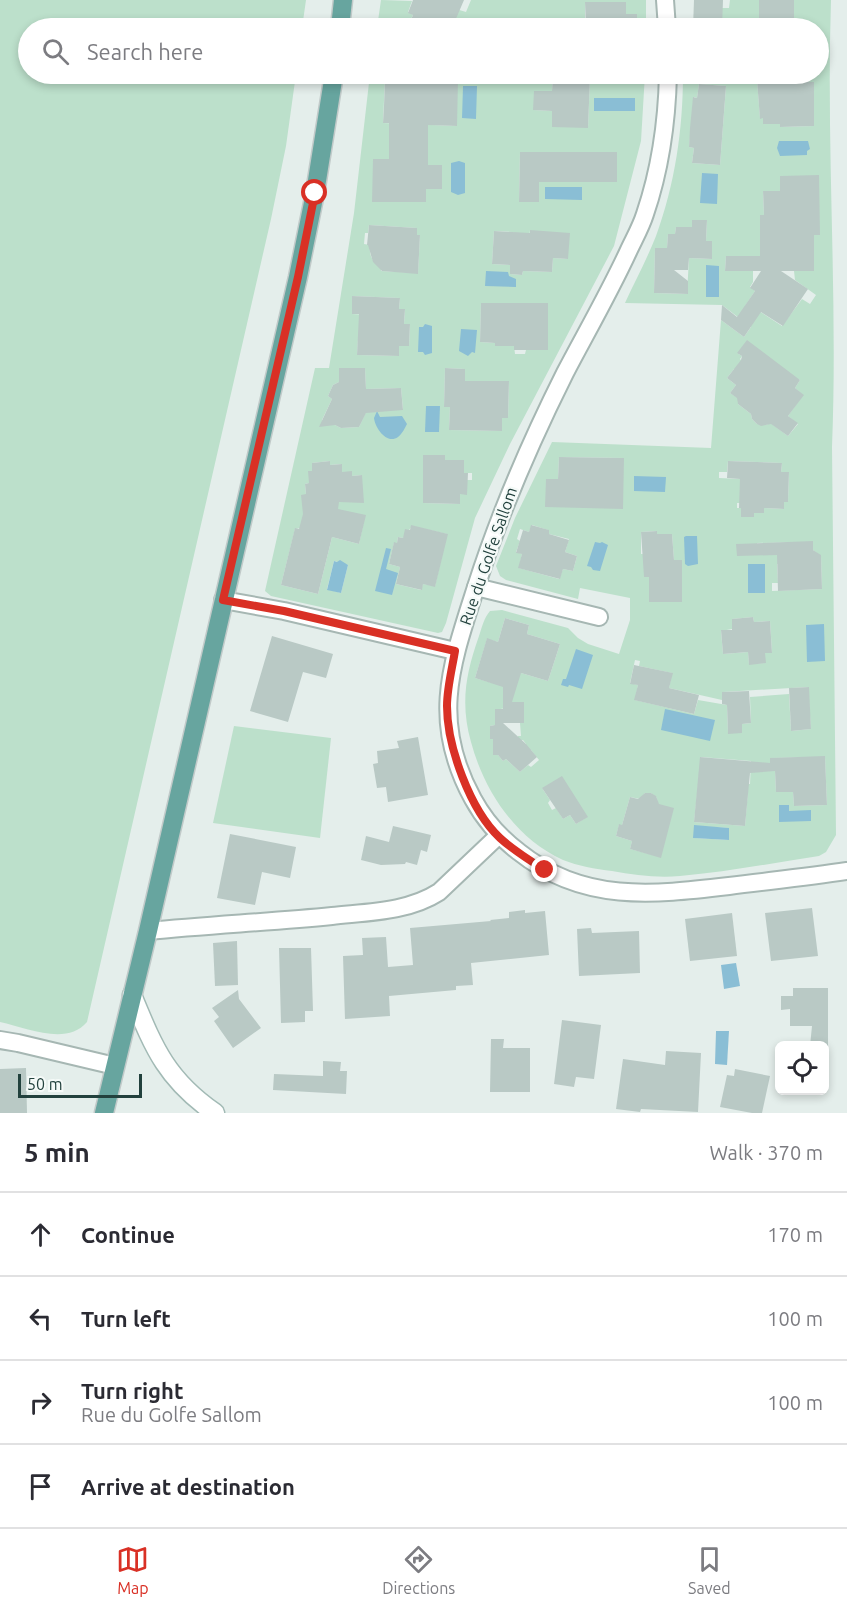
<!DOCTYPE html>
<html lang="en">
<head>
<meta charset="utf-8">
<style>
	:root { --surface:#fff; --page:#f2f2f3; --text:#2b2b33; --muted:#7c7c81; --line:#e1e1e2; --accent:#d93025 }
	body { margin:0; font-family:Ubuntu,sans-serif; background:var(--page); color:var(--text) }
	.controls { position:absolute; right:18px; bottom:18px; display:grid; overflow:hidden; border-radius:9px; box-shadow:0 3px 9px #0003 }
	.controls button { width:54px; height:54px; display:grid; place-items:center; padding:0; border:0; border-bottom:2px solid var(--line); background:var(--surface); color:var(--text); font:30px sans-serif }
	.scale { position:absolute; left:18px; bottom:15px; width:124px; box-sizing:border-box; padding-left:6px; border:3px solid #22413d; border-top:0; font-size:16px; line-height:21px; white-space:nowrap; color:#22413d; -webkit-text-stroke:4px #f5faf8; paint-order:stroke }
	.stop { position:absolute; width:18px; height:18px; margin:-14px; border:4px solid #d93025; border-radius:50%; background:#fff }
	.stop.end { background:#d93025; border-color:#fff; box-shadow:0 2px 6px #0008 }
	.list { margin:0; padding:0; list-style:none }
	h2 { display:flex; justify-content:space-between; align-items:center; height:78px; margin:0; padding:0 24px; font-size:26px }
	h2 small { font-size:20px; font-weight:400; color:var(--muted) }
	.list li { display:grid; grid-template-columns:39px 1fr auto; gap:18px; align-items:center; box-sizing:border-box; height:84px; padding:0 24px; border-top:2px solid var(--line) }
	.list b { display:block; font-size:22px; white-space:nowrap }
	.list p { margin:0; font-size:20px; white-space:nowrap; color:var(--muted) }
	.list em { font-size:20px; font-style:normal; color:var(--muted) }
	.icon { flex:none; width:33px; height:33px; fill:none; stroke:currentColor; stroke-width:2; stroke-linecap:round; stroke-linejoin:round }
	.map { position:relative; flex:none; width:847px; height:1113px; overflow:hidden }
	.search { position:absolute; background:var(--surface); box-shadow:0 3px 9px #0003; left:18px; right:18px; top:18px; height:66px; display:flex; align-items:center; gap:15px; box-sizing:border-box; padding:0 21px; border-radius:33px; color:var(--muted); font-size:22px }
	.sheet { height:414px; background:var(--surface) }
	nav { display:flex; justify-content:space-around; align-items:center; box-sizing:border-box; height:84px; border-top:2px solid var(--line); background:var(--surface); font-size:16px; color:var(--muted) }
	nav a { display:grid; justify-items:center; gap:3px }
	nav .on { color:var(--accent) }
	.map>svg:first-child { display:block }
	.green { fill:#bce0cb; fill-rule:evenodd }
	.water { fill:#8abed5 }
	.building { fill:#b9c9c5 }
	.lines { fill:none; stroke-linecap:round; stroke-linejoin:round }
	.minor-casing { stroke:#a6b7b3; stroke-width:20 }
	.secondary-casing { stroke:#a2bab5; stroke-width:21 }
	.primary-casing { stroke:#c1cac9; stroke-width:21 }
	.minor { stroke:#fff; stroke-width:16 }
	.secondary { stroke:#fff; stroke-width:18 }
	.primary { stroke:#67a59f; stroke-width:18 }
	.route { stroke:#d93025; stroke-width:8 }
	.labels { text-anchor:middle; stroke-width:4.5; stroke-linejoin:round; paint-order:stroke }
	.street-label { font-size:16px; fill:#22413d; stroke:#f5faf8 }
</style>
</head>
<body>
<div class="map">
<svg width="847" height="1113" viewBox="0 0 847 1113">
	<rect width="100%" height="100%" fill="#e4eeeb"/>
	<g class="green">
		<path d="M0 0H306L302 28H28V74H296L286 146 271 219 87 1022C67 1046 27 1028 0 1022Z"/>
		<polygon points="381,0 412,1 408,12 413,15 411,19 415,21 413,28 377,28"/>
		<polygon points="471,0 646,0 646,28 637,28 637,14 626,14 625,2 585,2 585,18 578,18 578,28 452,28 450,26 456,9 466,12"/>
		<path d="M730 0H759V19H793L794 0H831C826 149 838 298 832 447L836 835 826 852 819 856C773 863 726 872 680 876 657 878 634 875 612 871 595 869 578 866 563 860 516 839 484 791 471 742 460 703 466 673 479 636 482 627 484 618 490 611L502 610 568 628 578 638 588 644 619 654 630 620V598L580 588 578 599 506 580 500 576 496 566 515 518 552 442 711 448 721 320 744 337 751 327 722 305 625 303C635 281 647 259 656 236 675 184 683 129 683 74H766V80H757L760 118H763V124H780L781 127 814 126V83L809 82V74H818V28H800L796 25V22H766V28H722V8H729ZM699 84 726 86 720 165 692 163 694 148 689 147 694 97 697 98ZM763 191H780L760 236V215H764ZM693 220H707L706 241H712L711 259 689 258 687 294 654 293 655 248H667L668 234H675L676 227H692ZM726 256 813 257V271H794L795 280 816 295 810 304 802 299 782 326 756 309 745 306 755 291 750 287 753 282V271H725ZM737 353 800 380 795 388 803 395 788 416 798 424 788 436 769 422 767 425 757 424 752 419 751 414 738 404V398L730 393 736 385 727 378 734 369 738 371 744 363 740 359 742 356ZM559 457 624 458 545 507 558 479ZM728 461 782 463 781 472H789L788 502H784L783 509 764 508 763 513H754V517H741V508H737V503H740V479L719 478V472H727ZM532 525 548 530 549 534 569 539 565 552 577 556 573 571 563 569 559 579 519 568 522 554 516 552 520 541 517 539 520 529 529 532ZM656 531 657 534H672L674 560H682V602H649V577L644 576 647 554H641V532ZM812 542 813 550 821 556 822 589 772 591V583H778L777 564 785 563V555H758L757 543ZM753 617 754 622 770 621 772 652 765 653V663L749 664 748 652 723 654 721 631 732 629V619ZM505 618 529 625 527 634 560 644 548 681 521 673 492 683 475 678 487 639 498 642ZM635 660 640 661 639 666 672 673 669 688 722 700 723 692 808 687 811 729 791 731 789 694 750 697 751 723 742 724 728 733 727 705 698 700 694 714 635 700 638 685 630 683ZM513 702H523L524 722 520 723 521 736H518V741L523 740 526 744 527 753 531 750 539 760 531 767 528 765 520 772 506 759 503 761 498 755H493V739H490V726L495 725V710L512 707ZM701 757 751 761 750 784 737 783 748 791 745 826 694 822ZM825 757 827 805 794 806 793 792H776L775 771H771V758ZM542 788 587 817 576 824 570 815 563 819 556 808 552 810 548 803 550 800ZM645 793H651L657 798 661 857 630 849 632 841 616 836 619 825H622L630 797 640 799ZM694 826 729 828V840L694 838Z"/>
		<path d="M370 74H393V78H385L383 123 456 126 457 80 414 78V74H645L641 141 614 246 510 444 475 518 446 623 442 632 438 633 271 596 265 591 315 368H329L354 213ZM553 76 590 78 588 128 552 111 534 110V91H552ZM428 146V165H442V189H426V202H373V159H389ZM520 152H617V182H539L519 202ZM369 225 417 228V235H420L418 273 381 271V267C372 261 369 256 370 245L364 244 365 233H368ZM530 230 568 259 553 258 552 272 523 271 522 275 510 274V265L492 264 494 231 513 232 529 240ZM352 296 400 298 399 309 405 310 404 324H410L409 346H399L398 356 357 355 358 339H367L369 315 352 314ZM481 303 548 304V350H526L525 354H515L514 346H495V343L480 342ZM339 368H365L366 389 401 388 403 409 369 406 359 427 341 428 333 424H323L322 420 332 399 328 396 333 385 339 382ZM445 368 465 369V381L509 382 508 418H502V431L449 430 450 407H444ZM423 455 445 460 464 473H472V480H467V494H460V504L423 503ZM330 461V465L341 464 342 472 352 476 362 475 335 500 306 494 305 484 309 483V471H312V463ZM365 516 359 544 332 537 318 594 281 585 295 529ZM412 526 447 534 435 586 423 584 421 590 396 584 400 567 389 564 394 543H397L398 537 403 538ZM334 561 348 565 341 593 327 589Z"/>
		<polygon points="234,726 331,738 320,838 213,823"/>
	</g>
	<g class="water">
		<polygon points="463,86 477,86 476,119 462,118"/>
		<rect x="594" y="98" width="41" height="13"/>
		<polygon points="779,141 808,141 810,149 807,151 807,155 780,156 777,148"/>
		<polygon points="459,161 465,163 465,193 458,195 451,192 451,163"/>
		<polygon points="702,173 718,174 717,204 700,203"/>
		<polygon points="545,187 582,187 582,200 545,199"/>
		<polygon points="706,265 719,266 719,297 706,297"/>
		<polygon points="486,271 508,272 509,276 516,279 516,287 485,286"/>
		<polygon points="425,324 432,326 432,353 425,355 423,352 418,352 419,327 423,327"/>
		<polygon points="461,329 477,330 475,353 472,352 468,356 459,351"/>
		<polygon points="426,406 440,406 439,432 425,432"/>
		<path d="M377 411 380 417 402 416 407 424C405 428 402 434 398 437 387 445 375 428 374 418Z"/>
		<polygon points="634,476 666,477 665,492 634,491"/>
		<polygon points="686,536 697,536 698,564 688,566 685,564 684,537"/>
		<polygon points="595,542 600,543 602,542 608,545 600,571 593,570 591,567 587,566"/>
		<polygon points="386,548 391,549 386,569 398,573 392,595 375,591"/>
		<polygon points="340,560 348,565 341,593 327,590 334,561 337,562"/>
		<rect x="748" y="564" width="17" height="29"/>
		<polygon points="824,624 825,661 807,662 806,625"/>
		<polygon points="576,649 593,655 582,689 569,685 568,687 561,685 563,679 566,679"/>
		<polygon points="665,709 715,720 710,741 661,730"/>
		<polygon points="779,805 789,805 789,811 811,810 811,821 779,822"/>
		<polygon points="694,825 729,828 729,840 693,838"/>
		<polygon points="736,963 740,986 724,989 721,965"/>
		<polygon points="716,1031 729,1031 727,1065 715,1064"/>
	</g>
	<g class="building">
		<polygon points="413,0 464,0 452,28 413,28 415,21 411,20 413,15 408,13"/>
		<polygon points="694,0 723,0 722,28 693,28"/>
		<rect x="759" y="0" width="35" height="19"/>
		<polygon points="585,2 626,2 626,14 637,14 637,28 586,28"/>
		<polygon points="393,74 414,74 414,78 458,80 457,126 428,125 428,165 442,165 442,189 426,189 426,202 372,202 373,159 389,159 389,123 383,123 384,106 385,78 393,78"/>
		<polygon points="766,74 809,74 809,82 814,82 814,126 780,127 780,124 763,124 763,118 760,119 757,80 766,80"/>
		<polygon points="553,76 590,78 588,128 552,127 552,111 533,110 534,91 552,91"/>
		<polygon points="699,84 726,86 720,165 692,163 694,148 689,147 690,128 693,97 697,98"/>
		<polygon points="520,152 617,152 617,182 539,182 539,202 519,202"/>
		<polygon points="819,175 820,235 814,235 814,271 781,271 808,289 783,326 761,312 744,337 721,320 722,305 737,317 755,291 750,288 761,271 725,271 726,256 760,256 760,215 764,215 763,191 780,191 780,176"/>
		<polygon points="692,220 707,220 706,241 712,241 712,259 689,258 688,270 674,270 688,281 688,294 654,293 655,248 667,248 668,234 675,234 676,227 692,227"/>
		<polygon points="369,225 417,228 417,235 420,235 418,274 382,271 373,262 368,245 367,245"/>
		<polygon points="530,230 570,233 568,259 553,258 552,272 523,271 522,275 510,274 510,265 492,264 494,231 530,233"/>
		<polygon points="352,296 400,298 399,309 405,309 404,324 410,324 409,346 399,346 399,356 357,355 359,314 352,314"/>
		<polygon points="481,303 548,303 548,350 514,350 514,346 495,346 495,343 480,342"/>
		<polygon points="747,340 800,380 795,388 804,395 788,416 798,423 788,436 771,424 761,426 757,424 752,419 751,414 738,404 737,398 730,393 736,385 727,378 741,360 742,356 737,353"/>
		<polygon points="339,368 365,368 366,389 401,388 403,410 366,413 359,427 341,428 335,425 319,427 332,399 328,396 333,385 339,382"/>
		<polygon points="445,368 465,369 465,381 509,381 508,418 502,418 502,431 449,430 450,407 444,407"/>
		<polygon points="423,455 445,455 445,460 464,460 464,473 468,473 467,495 460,494 460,504 423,503"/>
		<polygon points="559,457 624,458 623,509 545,507 546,479 558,479"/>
		<polygon points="330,461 330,465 342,464 342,472 352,471 352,476 362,475 364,503 339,502 338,509 366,515 359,544 332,537 318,594 281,585 295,528 299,529 303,514 301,495 306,494 305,484 309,483 308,471 312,471 312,463"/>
		<polygon points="728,461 782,463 781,472 789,472 788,502 784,502 784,509 764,508 764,513 754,513 754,517 741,517 741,508 739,508 740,479 727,478"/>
		<polygon points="411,525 448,534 435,587 423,584 422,590 396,584 400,567 389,564 394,542 397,543 398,537 403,538 405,529 410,530"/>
		<polygon points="531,525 549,530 549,534 569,540 565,552 577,556 573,571 563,569 560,579 518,568 522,554 516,553 523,530 529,532"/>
		<polygon points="657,531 657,534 672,534 674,560 682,560 682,602 649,602 649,577 644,577 641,532"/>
		<polygon points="813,541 813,550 821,555 822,589 778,591 777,555 737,556 736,544"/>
		<polygon points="753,617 754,622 770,621 772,653 765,653 766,663 749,665 748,652 723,654 721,630 732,630 732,619"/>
		<polygon points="505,618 529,625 527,634 560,644 548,681 521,673 512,702 524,702 524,723 503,723 526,744 537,757 520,772 506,759 503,761 498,755 493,755 493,739 490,739 490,726 495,725 495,709 503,709 503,687 475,678 487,638 498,642"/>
		<polygon points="272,636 333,654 326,678 303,672 288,722 250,711"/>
		<polygon points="634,665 673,673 669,688 699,695 694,714 634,700 638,685 630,684"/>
		<polygon points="809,687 811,729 791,731 789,688"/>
		<polygon points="749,691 751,723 742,724 742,733 728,734 727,705 722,704 722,692"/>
		<polygon points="418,737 428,795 388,802 386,787 377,788 373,764 378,763 377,751 399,748 397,741"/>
		<polygon points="825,756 827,805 794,806 793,792 776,792 775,771 750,773 745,826 694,822 700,757 770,763 770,758"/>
		<polygon points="562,776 588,817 576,824 570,815 563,819 542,788"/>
		<polygon points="645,793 651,793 656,796 659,804 674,808 661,858 630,849 632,841 616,836 619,824 622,825 630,797 638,799"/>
		<polygon points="393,826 431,835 427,852 421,850 417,865 406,862 405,864 381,865 361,860 366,836 389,842"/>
		<polygon points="230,834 296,847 290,878 262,872 255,905 217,898"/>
		<polygon points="812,908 818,956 771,961 765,913"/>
		<polygon points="525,910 525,913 545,911 549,955 471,963 473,985 456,986 456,990 389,996 390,1016 345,1019 343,956 363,955 362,938 386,937 388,967 413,965 410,928 491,921 490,920 509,918 509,912"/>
		<polygon points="732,913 737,956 690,961 685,919"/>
		<polygon points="591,928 592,933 639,931 640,973 579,976 577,929"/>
		<polygon points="237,941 238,985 215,986 213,943"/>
		<polygon points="279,948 311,948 313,1011 305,1011 305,1022 281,1023"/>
		<polygon points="793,988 828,988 828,1046 810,1046 812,1026 790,1026 790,1009 781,1010 781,996 793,996"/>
		<polygon points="238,990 239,999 261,1028 233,1048 214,1021 219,1017 212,1008"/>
		<polygon points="562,1020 601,1025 594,1079 576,1077 574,1087 554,1084"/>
		<polygon points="491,1039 504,1039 503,1048 530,1048 530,1092 490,1092"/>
		<polygon points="666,1051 701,1053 698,1112 641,1109 640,1112 616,1109 623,1059 665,1065"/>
		<polygon points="323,1061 341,1062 340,1071 347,1071 346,1094 273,1090 274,1074 323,1076"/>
		<polygon points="26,1068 27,1113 0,1113 0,1069"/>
		<polygon points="735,1069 770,1076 762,1113 752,1113 720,1107 727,1075 734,1076"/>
	</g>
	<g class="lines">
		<defs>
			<g id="minor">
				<polyline points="665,0 667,28"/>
				<path d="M668 74C667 119 660 170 645 214 641 227 634 239 628 252 609 293 586 333 565 373 530 443 500 512 476 587 451 665 430 721 473 799 485 821 499 837 519 852 583 903 652 895 729 886 768 881 808 877 847 871"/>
				<polyline points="476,587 599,617"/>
				<polyline points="223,600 284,611 455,651"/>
				<path d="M148 931C209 925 271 922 332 916 368 912 408 912 439 892L498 836"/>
				<polyline points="0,1040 18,1043 115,1066"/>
			</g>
			<path id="secondary" d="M132 995C154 1048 166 1079 215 1113"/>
			<g id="primary">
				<polyline points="340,28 343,0"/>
				<polyline points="104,1113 148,931 298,277 315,193 334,74"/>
			</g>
		</defs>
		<use href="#minor" class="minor-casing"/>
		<use href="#secondary" class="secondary-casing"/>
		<use href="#primary" class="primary-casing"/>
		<use href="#minor" class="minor"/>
		<use href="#secondary" class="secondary"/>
		<use href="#primary" class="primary"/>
	</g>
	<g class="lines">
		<path class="route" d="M315 193 298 277 223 600 284 611 455 651C452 669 447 688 447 706 447 746 470 810 500 838 513 850 529 860 545 870"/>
	</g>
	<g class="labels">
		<g class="street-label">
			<text transform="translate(488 556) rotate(-71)" y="6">Rue du Golfe Sallom</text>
		</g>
	</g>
</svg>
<div class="controls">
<button><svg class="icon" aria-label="locate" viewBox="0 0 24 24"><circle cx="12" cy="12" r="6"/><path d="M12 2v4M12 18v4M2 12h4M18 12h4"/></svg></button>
</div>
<div class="scale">50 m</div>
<div class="stop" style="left:315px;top:193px"></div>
<div class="stop end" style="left:545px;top:870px"></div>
<div class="search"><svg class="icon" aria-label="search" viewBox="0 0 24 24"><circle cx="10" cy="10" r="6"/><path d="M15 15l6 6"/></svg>Search here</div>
</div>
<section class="sheet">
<h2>5 min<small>Walk · 370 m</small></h2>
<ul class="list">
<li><svg class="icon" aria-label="ahead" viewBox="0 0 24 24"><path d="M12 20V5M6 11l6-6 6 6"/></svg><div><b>Continue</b></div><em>170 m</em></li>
<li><svg class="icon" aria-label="left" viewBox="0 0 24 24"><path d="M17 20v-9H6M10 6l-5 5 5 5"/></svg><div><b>Turn left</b></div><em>100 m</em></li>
<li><svg class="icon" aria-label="right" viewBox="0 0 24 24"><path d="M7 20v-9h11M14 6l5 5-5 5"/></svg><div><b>Turn right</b><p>Rue du Golfe Sallom</p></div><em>100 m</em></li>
<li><svg class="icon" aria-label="arrive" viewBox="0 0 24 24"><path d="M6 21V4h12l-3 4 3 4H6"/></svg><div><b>Arrive at destination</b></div></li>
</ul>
</section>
<nav>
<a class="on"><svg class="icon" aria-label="map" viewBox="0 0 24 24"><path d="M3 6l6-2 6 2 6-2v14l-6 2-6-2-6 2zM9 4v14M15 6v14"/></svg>Map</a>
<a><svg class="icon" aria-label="directions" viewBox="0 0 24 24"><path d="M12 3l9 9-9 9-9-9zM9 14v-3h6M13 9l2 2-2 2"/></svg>Directions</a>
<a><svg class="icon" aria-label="saved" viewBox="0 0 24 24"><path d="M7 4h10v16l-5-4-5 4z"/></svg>Saved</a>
</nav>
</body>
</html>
